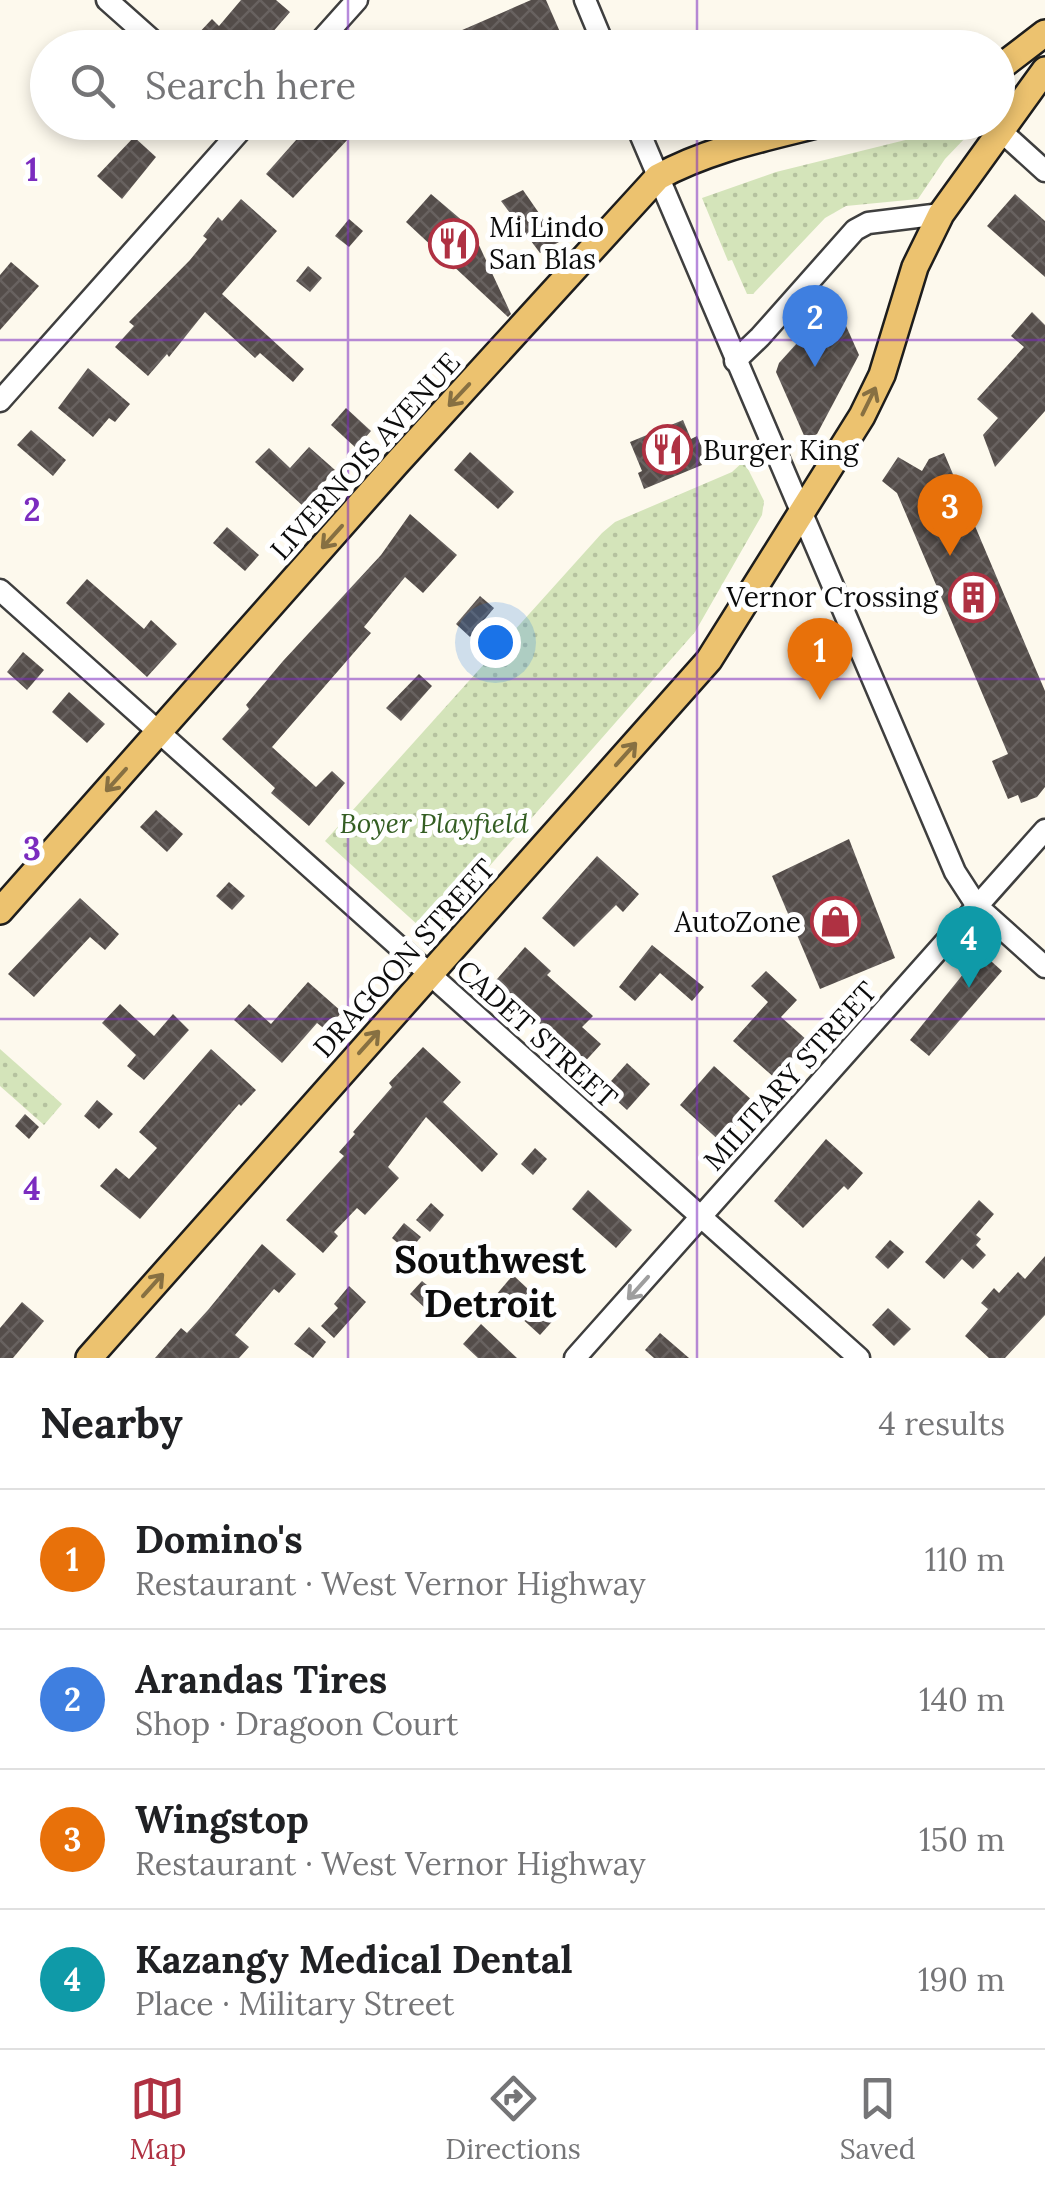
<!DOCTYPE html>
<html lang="en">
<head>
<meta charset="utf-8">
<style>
	:root { --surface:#fff; --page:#f2f2f2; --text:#202124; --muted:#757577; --line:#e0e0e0; --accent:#af3142 }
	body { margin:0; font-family:Lora,serif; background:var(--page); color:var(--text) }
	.you { position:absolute; left:495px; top:642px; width:35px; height:35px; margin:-25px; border:8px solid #fff; border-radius:50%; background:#1a73e8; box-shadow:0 0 0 15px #1a73e833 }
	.badge { display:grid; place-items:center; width:65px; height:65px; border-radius:50%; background:var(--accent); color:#fff; font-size:32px; font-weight:700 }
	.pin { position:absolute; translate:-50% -82px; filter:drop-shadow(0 2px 5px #0008) }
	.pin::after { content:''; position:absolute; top:52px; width:35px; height:30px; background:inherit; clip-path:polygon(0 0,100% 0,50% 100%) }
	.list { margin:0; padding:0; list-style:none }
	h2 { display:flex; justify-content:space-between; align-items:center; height:130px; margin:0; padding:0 40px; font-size:42px }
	h2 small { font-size:32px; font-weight:400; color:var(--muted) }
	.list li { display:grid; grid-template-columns:65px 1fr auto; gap:30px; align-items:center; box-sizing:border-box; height:140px; padding:0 40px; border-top:2px solid var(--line) }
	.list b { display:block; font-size:38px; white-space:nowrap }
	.list p { margin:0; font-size:32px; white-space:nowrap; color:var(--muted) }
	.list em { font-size:32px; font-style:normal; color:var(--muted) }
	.icon { flex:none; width:55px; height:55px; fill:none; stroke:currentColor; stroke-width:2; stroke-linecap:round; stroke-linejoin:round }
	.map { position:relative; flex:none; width:1045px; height:1358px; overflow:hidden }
	.search { position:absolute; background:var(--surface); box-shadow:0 5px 15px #0003; left:30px; right:30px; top:30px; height:110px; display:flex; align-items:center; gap:25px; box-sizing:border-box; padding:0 35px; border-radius:55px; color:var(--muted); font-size:38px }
	.sheet { height:690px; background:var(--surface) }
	nav { display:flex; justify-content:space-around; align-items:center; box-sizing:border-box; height:140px; border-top:2px solid var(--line); background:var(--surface); font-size:28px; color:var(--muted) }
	nav a { display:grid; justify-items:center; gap:5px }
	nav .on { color:var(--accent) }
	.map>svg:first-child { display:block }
	.grass { fill:url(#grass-dots) }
	.building { fill:url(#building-cross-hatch) }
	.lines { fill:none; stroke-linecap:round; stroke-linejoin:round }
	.minor-casing { stroke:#3f3f3f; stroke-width:25 }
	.major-casing { stroke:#1d1d1d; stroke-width:30 }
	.minor { stroke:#fff; stroke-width:20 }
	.major { stroke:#ecc26f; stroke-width:25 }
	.oneway { stroke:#877042 }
	.oneway2 { stroke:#9e9e9e }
	.grid { fill:none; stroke:#7b2cbf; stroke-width:2.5; stroke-opacity:0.55 }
	.labels { text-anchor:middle; stroke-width:10; stroke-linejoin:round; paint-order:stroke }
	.poi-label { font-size:28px; fill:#0c0c0c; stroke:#fff; text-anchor:start }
	.street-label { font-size:28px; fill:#0c0c0c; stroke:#fff }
	.park-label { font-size:28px; font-style:italic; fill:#345e23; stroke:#fff }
	.district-label { font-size:38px; font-weight:bold; fill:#0c0c0c; stroke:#fff }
	.grid-label { font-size:32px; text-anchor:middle; font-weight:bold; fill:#7b2cbf; stroke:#fff; stroke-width:10; stroke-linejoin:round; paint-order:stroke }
</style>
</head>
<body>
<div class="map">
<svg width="1045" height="1358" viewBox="0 0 1045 1358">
	<defs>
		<pattern id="grass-dots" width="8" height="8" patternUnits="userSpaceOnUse" patternTransform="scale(2.5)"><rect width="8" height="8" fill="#d4e4ba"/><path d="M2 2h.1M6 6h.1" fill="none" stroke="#b5c29f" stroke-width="1.8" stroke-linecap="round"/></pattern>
		<pattern id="building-cross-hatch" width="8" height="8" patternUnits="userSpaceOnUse" patternTransform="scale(2.5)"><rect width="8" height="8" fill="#544d4a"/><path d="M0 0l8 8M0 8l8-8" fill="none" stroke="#686260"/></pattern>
	</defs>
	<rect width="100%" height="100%" fill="#fdf9ed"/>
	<g class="grass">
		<polygon points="958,127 968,135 945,159 918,199 846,206 825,218 753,294 747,294 732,260 728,261 702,198 776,172"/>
		<polygon points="744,461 764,501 762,515 695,632 429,935 325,841 602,533 615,522 732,472"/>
		<polygon points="0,1049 62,1104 44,1125 0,1086"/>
	</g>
	<g class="building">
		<polygon points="241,0 276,0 290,12 259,48 210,48 196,36 212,19 219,26"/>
		<polygon points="531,0 546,0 567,48 459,48 453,34"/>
		<polygon points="312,122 364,122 293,198 266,174"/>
		<polygon points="134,137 156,157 122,199 97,176"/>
		<polygon points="523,190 559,242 540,253 501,201"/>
		<polygon points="431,194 471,228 511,314 508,317 406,222"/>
		<polygon points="1015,194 1045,221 1045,277 987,226"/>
		<polygon points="241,199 277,231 222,294 304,369 293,382 260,353 255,358 205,312 169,357 167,354 148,376 115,347 134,326 129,322 190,260 207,239 203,236 218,217 222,221"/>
		<polygon points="349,219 363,231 349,247 335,236"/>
		<polygon points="11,262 39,286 0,330 0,275"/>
		<polygon points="308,266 322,278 310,292 296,281"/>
		<polygon points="835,301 859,355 817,434 806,440 776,372 779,363"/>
		<polygon points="1032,312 1045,325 1045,411 995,467 983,435 998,418 977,399 1024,347 1011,336"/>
		<polygon points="88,368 130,404 115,422 109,418 93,437 58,408"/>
		<polygon points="346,408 371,431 356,448 331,425"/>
		<polygon points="683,420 691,439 697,436 707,459 700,461 702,465 644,489 638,473 642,471 630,442"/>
		<polygon points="31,430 66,460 53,476 17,445"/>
		<polygon points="309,447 335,470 303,506 255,462 269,448 290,468"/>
		<polygon points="470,452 514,492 498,509 454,470"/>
		<polygon points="944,453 1045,691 1045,787 1037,797 1021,803 1018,795 1008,799 992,761 1008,754 897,493 882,481 898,457 922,471 929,459"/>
		<polygon points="410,514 457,555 423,593 405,577 364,627 371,633 272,747 316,787 332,771 345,783 309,826 271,793 275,788 222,739 249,709 246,705 283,661 381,555"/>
		<polygon points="227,527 259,555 245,571 213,543"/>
		<polygon points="87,579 144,629 151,620 177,644 147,677 66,603"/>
		<polygon points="480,596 494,608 470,637 456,624"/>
		<polygon points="23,652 44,670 27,690 7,672"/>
		<polygon points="419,674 432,686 401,721 386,708"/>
		<polygon points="69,692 105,724 87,743 52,712"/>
		<polygon points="156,810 183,834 167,852 140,827"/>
		<polygon points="849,839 895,958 820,989 772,876"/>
		<polygon points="597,856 639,894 623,912 616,905 574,947 542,918"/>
		<polygon points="229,882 245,896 232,910 216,896"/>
		<polygon points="80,898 119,934 105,950 90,937 34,997 8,974"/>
		<polygon points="652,945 704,987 692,1001 660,973 635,1001 619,987"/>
		<polygon points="525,947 551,971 547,975 593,1016 582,1027 601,1044 580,1067 565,1053 568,1049 520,1006 516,1010 490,987"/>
		<polygon points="981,952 1002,971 929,1056 910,1040"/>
		<polygon points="766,971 797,1000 781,1017 808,1041 776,1079 733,1041 768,1002 751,986"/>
		<polygon points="308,982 342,1012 326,1030 317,1023 282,1063 234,1020 249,1004 271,1024"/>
		<polygon points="120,1004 154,1036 173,1014 189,1030 144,1080 127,1066 136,1055 102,1023"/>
		<polygon points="423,1047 461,1082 443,1102 498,1154 482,1172 426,1117 388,1167 399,1178 365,1215 357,1208 334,1232 338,1236 323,1253 286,1220 344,1156 339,1152 355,1134 353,1132 392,1087 389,1083"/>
		<polygon points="211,1049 256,1090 241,1106 239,1104 140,1219 100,1186 116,1168 129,1179 157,1148 139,1132"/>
		<polygon points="627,1063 650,1084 627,1110 604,1089"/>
		<polygon points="714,1066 754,1102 722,1143 680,1105"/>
		<polygon points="97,1100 113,1114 99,1129 84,1116"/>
		<polygon points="25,1114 39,1127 29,1139 15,1126"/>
		<polygon points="826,1139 863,1173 848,1190 844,1186 803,1228 774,1201"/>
		<polygon points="535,1148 547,1159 533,1175 521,1164"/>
		<polygon points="588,1190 632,1230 616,1248 572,1209"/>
		<polygon points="979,1200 994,1214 976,1235 981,1239 976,1245 986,1255 973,1269 962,1259 944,1279 925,1262"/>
		<polygon points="431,1203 444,1215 430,1232 416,1220"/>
		<polygon points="404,1223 421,1237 408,1252 392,1238"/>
		<polygon points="890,1240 904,1252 888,1269 875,1257"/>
		<polygon points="262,1244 296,1274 279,1293 274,1289 235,1335 249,1347 239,1358 155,1358 181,1328 187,1333 208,1310"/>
		<polygon points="1045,1256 1045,1315 1005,1358 989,1358 965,1336 988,1309 981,1303 994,1288 999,1293 1018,1272 1025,1279"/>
		<polygon points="513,1275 557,1316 540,1335 496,1295"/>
		<polygon points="422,1281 439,1295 426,1309 410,1294"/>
		<polygon points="349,1286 366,1302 334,1338 321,1326 338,1308 334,1304"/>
		<polygon points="22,1302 44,1321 13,1358 0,1358 0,1328"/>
		<polygon points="888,1308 911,1329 894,1346 872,1325"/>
		<polygon points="481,1324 517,1358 478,1358 463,1344"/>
		<polygon points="309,1327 326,1342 313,1358 294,1344"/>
		<polygon points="660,1333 689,1358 654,1358 645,1350"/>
	</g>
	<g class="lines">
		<defs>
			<g id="minor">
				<polyline points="107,0 161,48"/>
				<polyline points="585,0 605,48"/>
				<polyline points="314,48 357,0"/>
				<polyline points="635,122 955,872 977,906 1045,967"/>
				<polyline points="991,122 1045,171"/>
				<polyline points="735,361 760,337 855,230 868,223 941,214"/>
				<polyline points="0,401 248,122"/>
				<polyline points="0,590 859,1358"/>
				<polyline points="575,1358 1045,830"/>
			</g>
			<g id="major">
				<polyline points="998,69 1045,33"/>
				<path d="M0 911 396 464 658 177C711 148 770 137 828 122"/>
				<polyline points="89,1358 709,660 862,416 882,375 915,267 941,214 1045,70"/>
			</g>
		</defs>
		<use href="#minor" class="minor-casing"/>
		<use href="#major" class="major-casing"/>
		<use href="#minor" class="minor"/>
		<use href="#major" class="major"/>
	</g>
	<defs><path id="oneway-shaft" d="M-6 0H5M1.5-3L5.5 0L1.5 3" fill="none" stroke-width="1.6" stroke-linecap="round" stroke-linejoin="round" transform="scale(2.5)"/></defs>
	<g class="oneway">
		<use href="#oneway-shaft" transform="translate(459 395) rotate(133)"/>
		<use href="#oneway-shaft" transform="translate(869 401) rotate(-64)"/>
		<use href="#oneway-shaft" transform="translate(332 537) rotate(132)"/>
		<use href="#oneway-shaft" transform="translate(626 754) rotate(-48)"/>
		<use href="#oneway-shaft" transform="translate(116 780) rotate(132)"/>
		<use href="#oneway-shaft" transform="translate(369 1042) rotate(-48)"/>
		<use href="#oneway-shaft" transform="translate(153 1285) rotate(-48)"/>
	</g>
	<use class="oneway2" href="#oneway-shaft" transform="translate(638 1288) rotate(132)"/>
	<path class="grid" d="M348 0V48M697 0V48M348 122V1358M697 122V1358M0 340H1045M0 679H1045M0 1019H1045"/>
	<defs>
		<symbol id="restaurant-ring" viewBox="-11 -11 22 22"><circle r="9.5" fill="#fff" stroke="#af3142" stroke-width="1.5"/><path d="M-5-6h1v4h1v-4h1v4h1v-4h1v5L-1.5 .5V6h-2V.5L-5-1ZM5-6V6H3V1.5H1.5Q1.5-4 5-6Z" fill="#af3142"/></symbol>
		<symbol id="building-ring" viewBox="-11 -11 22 22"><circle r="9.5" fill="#fff" stroke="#af3142" stroke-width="1.5"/><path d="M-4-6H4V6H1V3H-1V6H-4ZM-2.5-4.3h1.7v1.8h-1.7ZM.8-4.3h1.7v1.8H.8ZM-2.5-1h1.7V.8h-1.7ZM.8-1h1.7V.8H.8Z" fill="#af3142"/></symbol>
		<symbol id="shop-ring" viewBox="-11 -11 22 22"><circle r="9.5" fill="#fff" stroke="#af3142" stroke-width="1.5"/><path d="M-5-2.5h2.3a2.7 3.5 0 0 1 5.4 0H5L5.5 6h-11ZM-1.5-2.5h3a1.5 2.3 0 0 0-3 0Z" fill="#af3142"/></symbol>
	</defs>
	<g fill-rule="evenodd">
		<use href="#restaurant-ring" x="426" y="216" width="55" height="55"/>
		<use href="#restaurant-ring" x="640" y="422" width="55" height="55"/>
		<use href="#building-ring" x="946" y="570" width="55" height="55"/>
		<use href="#shop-ring" x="808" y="894" width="55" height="55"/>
	</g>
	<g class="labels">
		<g class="poi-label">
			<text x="489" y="237">Mi Lindo<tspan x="489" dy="32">San Blas</tspan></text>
			<text x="703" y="460">Burger King</text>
			<text x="938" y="607" text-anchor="end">Vernor Crossing</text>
			<text x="801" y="932" text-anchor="end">AutoZone</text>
		</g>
		<g class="street-label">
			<text transform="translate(365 456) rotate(-48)" y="10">LIVERNOIS AVENUE</text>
			<text transform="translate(404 958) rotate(-48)" y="10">DRAGOON STREET</text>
			<text transform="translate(537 1034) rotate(42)" y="10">CADET STREET</text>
			<text transform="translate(790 1076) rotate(-48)" y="10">MILITARY STREET</text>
		</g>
		<g class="park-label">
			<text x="434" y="833">Boyer Playfield</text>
		</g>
		<g class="district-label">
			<text x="490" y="1273">Southwest<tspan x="490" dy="44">Detroit</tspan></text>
		</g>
	</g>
	<g class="grid-label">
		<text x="32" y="181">1</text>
		<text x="32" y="521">2</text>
		<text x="32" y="860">3</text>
		<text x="32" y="1200">4</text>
	</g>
</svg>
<div class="you"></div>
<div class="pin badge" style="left:820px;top:700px;background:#e8710a">1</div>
<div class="pin badge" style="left:815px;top:367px;background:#3f7fe0">2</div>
<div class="pin badge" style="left:950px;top:556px;background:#e8710a">3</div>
<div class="pin badge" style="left:969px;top:988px;background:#0f9aa8">4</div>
<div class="search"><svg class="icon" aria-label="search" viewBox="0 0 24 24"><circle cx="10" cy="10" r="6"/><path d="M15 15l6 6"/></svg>Search here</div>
</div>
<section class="sheet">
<h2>Nearby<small>4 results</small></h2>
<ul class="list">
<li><span class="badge" style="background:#e8710a">1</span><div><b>Domino's</b><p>Restaurant · West Vernor Highway</p></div><em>110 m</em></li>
<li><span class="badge" style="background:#3f7fe0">2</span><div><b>Arandas Tires</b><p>Shop · Dragoon Court</p></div><em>140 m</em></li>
<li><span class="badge" style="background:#e8710a">3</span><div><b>Wingstop</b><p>Restaurant · West Vernor Highway</p></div><em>150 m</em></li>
<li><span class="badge" style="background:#0f9aa8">4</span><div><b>Kazangy Medical Dental</b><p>Place · Military Street</p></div><em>190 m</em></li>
</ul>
</section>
<nav>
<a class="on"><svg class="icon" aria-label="map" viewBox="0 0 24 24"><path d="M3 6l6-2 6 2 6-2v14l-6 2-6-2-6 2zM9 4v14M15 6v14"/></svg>Map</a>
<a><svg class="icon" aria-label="directions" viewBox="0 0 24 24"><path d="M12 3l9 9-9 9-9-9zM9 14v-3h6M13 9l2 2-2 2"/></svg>Directions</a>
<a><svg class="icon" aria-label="saved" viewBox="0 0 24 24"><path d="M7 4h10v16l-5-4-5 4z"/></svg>Saved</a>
</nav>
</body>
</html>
